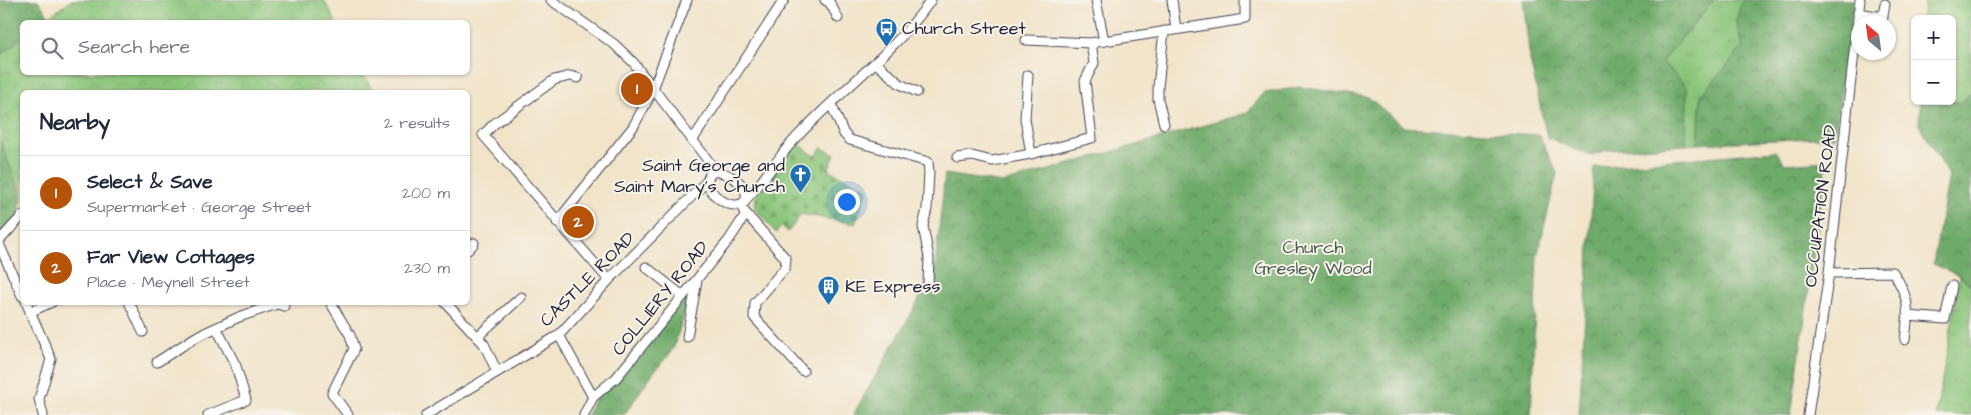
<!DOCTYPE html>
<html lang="en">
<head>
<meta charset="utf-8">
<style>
	:root { --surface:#fff; --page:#f2f2f3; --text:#1f2937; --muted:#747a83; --line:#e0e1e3; --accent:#b45309 }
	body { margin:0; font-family:"Architects Daughter",sans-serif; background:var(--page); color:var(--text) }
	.controls { position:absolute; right:15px; top:15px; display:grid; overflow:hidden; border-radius:8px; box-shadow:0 1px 4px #0004 }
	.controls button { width:45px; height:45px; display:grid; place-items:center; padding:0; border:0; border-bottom:1px solid var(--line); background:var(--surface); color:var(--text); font:25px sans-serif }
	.compass { position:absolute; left:1851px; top:15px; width:45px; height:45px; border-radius:50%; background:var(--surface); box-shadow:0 1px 4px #0004; rotate:331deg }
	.you { position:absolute; left:846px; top:201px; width:18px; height:18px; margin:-12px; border:4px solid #fff; border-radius:50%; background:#1a73e8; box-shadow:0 0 0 8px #1a73e833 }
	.badge { display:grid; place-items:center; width:32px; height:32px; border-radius:50%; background:var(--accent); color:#fff; font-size:16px; font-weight:700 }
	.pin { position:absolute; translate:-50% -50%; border:2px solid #fff; box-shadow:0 1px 5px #0006 }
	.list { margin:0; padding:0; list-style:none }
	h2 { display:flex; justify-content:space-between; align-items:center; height:65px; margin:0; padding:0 20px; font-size:21px }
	h2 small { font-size:16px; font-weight:400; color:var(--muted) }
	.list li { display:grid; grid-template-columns:32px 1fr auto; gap:15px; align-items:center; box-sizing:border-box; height:75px; padding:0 20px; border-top:1px solid var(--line) }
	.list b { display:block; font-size:19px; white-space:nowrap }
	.list p { margin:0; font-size:16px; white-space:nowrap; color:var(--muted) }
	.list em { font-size:16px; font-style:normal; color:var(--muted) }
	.icon { flex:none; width:28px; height:28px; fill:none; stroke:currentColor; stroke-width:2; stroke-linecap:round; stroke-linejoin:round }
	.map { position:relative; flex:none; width:1971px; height:415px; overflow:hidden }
	.search { position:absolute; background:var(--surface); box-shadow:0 1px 4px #0004; left:20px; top:20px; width:450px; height:55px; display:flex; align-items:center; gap:12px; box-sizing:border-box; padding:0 18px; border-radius:8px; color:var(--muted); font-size:19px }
	.panel { position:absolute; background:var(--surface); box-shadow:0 1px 4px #0004; left:20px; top:90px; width:450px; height:215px; border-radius:8px }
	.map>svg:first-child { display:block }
	.grass { fill:url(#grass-tufts); stroke:#56735a }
	.forest { fill:url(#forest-crowns); stroke:#486652 }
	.cemetery { fill:url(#cemetery-stones); stroke:#56735a }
	.park { fill:url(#park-crowns); stroke:#56735a }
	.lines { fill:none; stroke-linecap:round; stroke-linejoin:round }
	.minor-casing { stroke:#413f50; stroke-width:11 }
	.minor { stroke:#fff; stroke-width:9 }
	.labels { text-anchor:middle; stroke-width:4; stroke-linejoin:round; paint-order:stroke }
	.poi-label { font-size:18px; fill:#22223b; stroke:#f7f3e8; text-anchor:start }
	.street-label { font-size:18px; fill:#22223b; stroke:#f7f3e8 }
	.park-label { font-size:18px; fill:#465b51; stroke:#f7f3e8 }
</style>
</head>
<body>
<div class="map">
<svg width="1971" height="415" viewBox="0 0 1971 415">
	<defs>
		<pattern id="grass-tufts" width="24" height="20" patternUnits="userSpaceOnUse" patternTransform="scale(1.25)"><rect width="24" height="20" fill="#89c479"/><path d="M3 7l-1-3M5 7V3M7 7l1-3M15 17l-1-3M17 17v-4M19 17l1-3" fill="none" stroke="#76a86a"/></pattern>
		<pattern id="forest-crowns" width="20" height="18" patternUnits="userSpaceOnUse" patternTransform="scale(1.25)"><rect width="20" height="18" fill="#6eaa69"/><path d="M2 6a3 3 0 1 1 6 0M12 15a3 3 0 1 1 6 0" fill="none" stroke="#5a8a58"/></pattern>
		<pattern id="cemetery-stones" width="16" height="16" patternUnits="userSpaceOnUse" patternTransform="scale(1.25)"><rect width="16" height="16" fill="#89c479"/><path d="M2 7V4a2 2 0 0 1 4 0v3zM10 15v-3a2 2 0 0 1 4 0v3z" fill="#76a86a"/></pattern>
		<pattern id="park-crowns" width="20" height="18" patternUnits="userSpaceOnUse" patternTransform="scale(1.25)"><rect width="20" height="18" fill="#89c479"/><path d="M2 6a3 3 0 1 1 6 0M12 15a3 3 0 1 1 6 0" fill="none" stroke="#76a86a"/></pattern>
	</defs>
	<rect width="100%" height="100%" fill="#f7f3e8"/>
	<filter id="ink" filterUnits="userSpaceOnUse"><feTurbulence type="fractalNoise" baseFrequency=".02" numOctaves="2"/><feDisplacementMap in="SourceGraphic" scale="10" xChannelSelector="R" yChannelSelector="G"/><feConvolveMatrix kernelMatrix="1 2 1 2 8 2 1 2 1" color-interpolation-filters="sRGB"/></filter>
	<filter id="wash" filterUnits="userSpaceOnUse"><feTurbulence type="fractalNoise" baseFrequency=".0096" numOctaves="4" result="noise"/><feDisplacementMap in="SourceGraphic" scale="20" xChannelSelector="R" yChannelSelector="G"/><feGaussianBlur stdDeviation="1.12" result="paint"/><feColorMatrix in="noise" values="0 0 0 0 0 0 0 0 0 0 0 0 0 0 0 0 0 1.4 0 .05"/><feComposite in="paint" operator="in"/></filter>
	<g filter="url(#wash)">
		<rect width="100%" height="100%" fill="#f1e4c9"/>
		<g class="grass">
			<polygon points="1714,0 1742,0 1736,22 1743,47 1701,96 1698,144 1686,145 1687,88 1662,61"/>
			<polygon points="1925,0 1971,0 1971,92 1962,103 1951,101 1952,101 1952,19 1922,19"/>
			<polygon points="1960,276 1971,285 1971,415 1936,415"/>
		</g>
		<g class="forest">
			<polygon points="0,0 38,0 49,16 41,22 22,22 22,38 0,56"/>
			<polygon points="1523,0 1714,0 1662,61 1687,88 1686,145 1608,150 1592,155 1573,149 1547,137 1530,60"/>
			<polygon points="1742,0 1854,0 1834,137 1698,144 1701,96 1743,47 1736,22"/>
			<polygon points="1300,87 1368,97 1404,127 1539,135 1557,173 1537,257 1531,415 853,415 915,307 935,266 945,174 1003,183 1247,113 1264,93"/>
			<polygon points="1971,92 1971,285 1960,276 1933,264 1949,175 1919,125 1920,101 1961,103"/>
			<polygon points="0,140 19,190 22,219 0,235"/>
			<polygon points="1776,151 1785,164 1827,161 1791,415 1579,415 1594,167"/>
			<polygon points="691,292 674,347 667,358 653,373 624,415 587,415 595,399"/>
		</g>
		<polygon class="cemetery" points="797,143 816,157 821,148 835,154 828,170 868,189 855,224 801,214 788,232 782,226 776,233 755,208 756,197"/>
		<g class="park">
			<polygon points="72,0 324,0 336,22 41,22"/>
			<polygon points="22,38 22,72 363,73 373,91 22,92 22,202 20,202 19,190 0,140 0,56"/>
		</g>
	</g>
	<g filter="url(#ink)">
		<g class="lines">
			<defs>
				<g id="minor">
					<polyline points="551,0 614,44 633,62 716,171"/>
					<polyline points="825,0 830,3 838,18"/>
					<polyline points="1096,0 1104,41"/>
					<polyline points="1172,0 1176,29"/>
					<polyline points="1858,13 1883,17"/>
					<polyline points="1882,21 1885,4"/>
					<polyline points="1164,31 1158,87 1158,99 1164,124"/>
					<polyline points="1026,40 1091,43 1245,19 1245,0"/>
					<polyline points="876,63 900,84 917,92"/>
					<polyline points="1028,75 1025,119 1031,154"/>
					<polyline points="578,78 570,76 554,80 494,124 483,135 609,280"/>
					<polyline points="831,104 844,134 850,140 928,162 929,173 927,209 923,226 929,258 928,285"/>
					<polyline points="692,141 784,0"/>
					<polyline points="957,158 972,156 992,161 1031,154 1092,138 1085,81 1094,63 1091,43"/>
					<path d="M707 181C709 194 728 209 741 204 748 201 780 157 787 148 832 95 892 57 931 0"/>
					<polyline points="743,210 786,259 785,268 755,303 754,317 803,371"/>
					<polyline points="557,222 633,127 651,94 687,0"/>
					<polyline points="0,240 22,216"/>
					<polyline points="0,246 22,296"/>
					<polyline points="468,250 474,243"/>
					<polyline points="646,267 683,296"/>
					<path d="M1829 273 1893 272C1910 298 1909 309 1905 340"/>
					<polyline points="26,302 51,359 39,399 43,415"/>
					<polyline points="129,302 143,332"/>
					<polyline points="330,302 350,335 354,349 332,393 348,415"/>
					<polyline points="445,302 484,344 497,372"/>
					<polyline points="30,312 52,302"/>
					<polyline points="1908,316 1945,319 1952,286"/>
					<polyline points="559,335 593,397"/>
					<polyline points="477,337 521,297"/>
					<polyline points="687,337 697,280"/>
					<polyline points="157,362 196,337 239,317 277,304 284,306"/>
					<polyline points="208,415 246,400 236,366 217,329"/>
					<path d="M426 415 559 335 609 280 707 181 710 174 716 171C730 174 752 186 745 202"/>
					<polyline points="584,415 593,397 616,378 729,240 746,214"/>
					<polyline points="1808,415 1829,273 1860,0"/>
				</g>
			</defs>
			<use href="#minor" class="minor-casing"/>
			<use href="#minor" class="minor"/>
		</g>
	</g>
	<defs>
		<symbol id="bus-pin" viewBox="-11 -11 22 30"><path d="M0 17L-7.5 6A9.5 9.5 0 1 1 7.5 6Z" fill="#1f6fb2" stroke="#f7f3e8"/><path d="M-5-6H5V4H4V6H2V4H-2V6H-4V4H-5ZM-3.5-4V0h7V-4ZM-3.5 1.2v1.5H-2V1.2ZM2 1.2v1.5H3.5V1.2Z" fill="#fff"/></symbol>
		<symbol id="church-pin" viewBox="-11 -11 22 30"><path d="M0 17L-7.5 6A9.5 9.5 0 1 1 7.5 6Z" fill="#1f6fb2" stroke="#f7f3e8"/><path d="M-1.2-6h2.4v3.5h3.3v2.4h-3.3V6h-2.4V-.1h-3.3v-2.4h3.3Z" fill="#fff"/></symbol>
		<symbol id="building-pin" viewBox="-11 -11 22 30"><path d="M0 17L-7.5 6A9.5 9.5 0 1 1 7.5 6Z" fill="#1f6fb2" stroke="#f7f3e8"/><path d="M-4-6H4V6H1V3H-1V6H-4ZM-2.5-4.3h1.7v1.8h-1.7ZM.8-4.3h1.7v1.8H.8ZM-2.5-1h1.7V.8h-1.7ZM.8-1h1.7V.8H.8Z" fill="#fff"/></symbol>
	</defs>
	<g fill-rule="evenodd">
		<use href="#bus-pin" x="874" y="16" width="25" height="34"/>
		<use href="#church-pin" x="788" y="162" width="25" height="34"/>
		<use href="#building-pin" x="816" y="274" width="25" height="34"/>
	</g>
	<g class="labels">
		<g class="poi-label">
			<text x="902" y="34">Church Street</text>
			<text x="785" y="171" text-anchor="end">Saint George and<tspan x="785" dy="21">Saint Mary's Church</tspan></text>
			<text x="845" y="292">KE Express</text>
		</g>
		<g class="street-label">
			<text transform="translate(1820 206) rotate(-83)" y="6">OCCUPATION ROAD</text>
			<text transform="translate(587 279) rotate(-45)" y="6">CASTLE ROAD</text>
			<text transform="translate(660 298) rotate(-51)" y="6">COLLIERY ROAD</text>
		</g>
		<g class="park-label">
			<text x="1313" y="253">Church<tspan x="1313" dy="21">Gresley Wood</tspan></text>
		</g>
	</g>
</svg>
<div class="controls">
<button>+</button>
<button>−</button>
</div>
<svg class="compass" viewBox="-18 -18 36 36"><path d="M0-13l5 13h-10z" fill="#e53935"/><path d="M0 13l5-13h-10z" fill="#747a83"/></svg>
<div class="you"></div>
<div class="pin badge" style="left:637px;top:89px">1</div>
<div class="pin badge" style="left:578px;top:222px">2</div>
<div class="search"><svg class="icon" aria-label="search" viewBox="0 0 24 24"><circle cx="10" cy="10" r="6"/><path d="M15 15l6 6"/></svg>Search here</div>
<section class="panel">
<h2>Nearby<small>2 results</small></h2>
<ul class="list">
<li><span class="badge">1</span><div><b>Select &amp; Save</b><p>Supermarket · George Street</p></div><em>200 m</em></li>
<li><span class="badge">2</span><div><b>Far View Cottages</b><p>Place · Meynell Street</p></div><em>230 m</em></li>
</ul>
</section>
</div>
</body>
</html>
